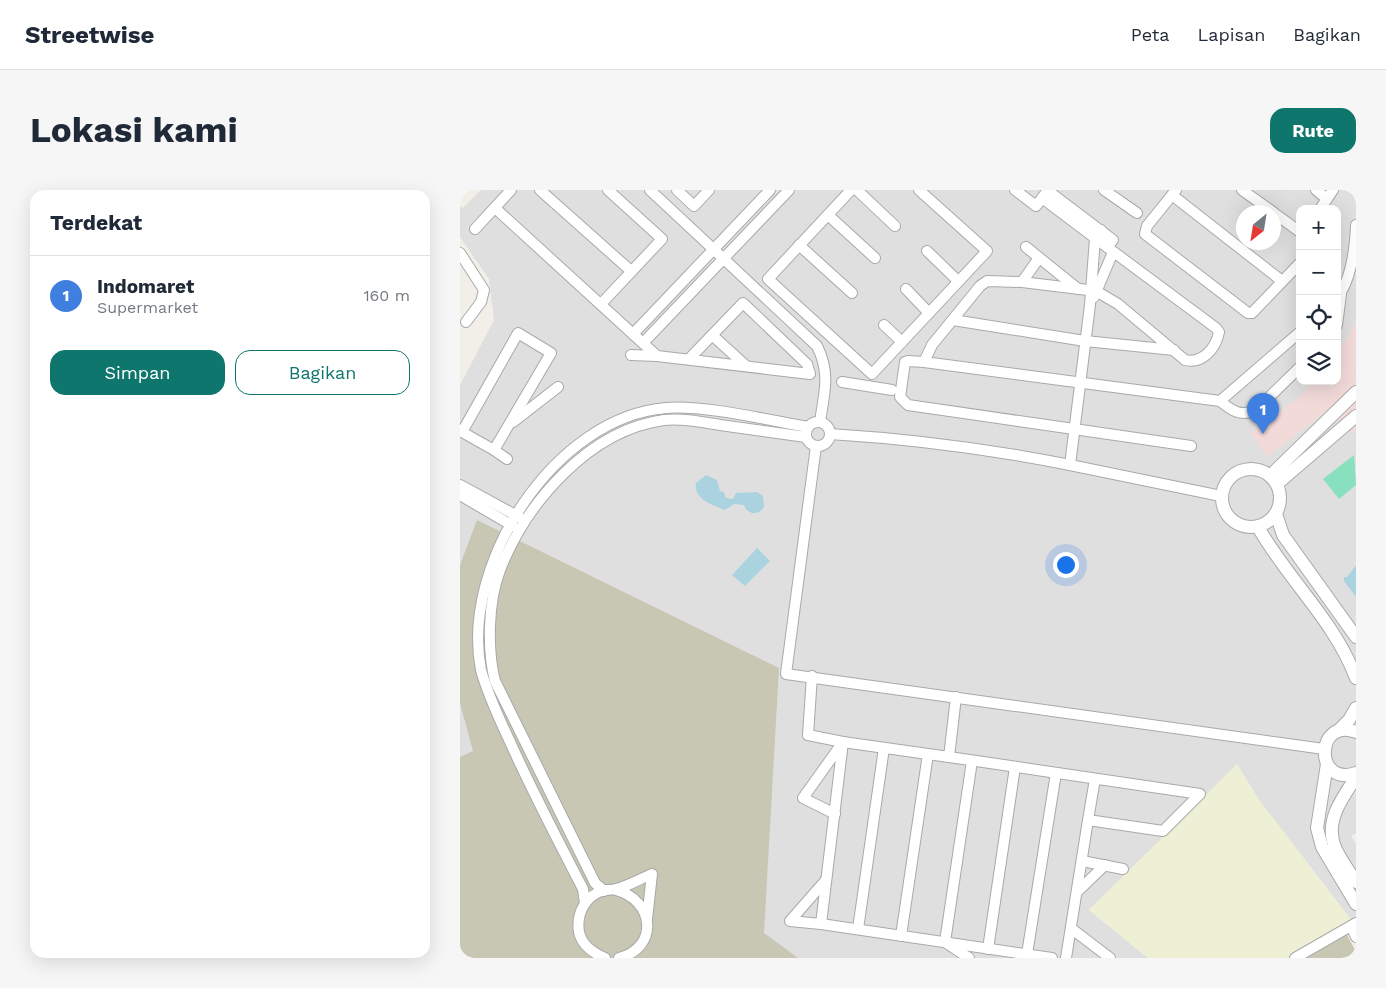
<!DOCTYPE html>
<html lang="id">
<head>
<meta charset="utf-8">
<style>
	:root { --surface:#fff; --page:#f6f6f7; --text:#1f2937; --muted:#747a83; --line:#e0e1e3; --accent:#0f766e }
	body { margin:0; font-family:"Work Sans",sans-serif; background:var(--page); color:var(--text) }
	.controls { position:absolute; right:15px; top:15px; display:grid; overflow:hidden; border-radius:10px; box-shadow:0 5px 20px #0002 }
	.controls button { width:45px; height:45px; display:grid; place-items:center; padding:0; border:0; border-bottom:1px solid var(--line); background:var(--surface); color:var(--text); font:25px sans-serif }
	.compass { position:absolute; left:776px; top:15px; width:45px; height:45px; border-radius:50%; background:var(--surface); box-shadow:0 5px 20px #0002; rotate:210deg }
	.you { position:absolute; left:605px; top:374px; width:18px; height:18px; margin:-12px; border:4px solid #fff; border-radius:50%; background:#1a73e8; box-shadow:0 0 0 8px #1a73e833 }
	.badge { display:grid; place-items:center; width:32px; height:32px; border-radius:50%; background:var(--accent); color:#fff; font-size:16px; font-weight:700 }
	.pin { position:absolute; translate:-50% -41px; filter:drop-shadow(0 1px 2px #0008) }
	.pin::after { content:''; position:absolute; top:26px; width:18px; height:15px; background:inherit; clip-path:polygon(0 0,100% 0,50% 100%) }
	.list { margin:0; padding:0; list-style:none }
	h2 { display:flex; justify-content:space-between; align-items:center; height:65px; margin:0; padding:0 20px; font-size:21px }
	h2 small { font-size:16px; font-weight:400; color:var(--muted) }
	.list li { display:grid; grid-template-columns:32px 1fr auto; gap:15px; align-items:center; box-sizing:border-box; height:80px; padding:0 20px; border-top:1px solid var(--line) }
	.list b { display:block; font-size:19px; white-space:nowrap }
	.list p { margin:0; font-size:16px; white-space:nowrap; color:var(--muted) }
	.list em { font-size:16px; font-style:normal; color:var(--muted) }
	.actions { display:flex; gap:10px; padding:15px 20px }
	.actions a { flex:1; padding:11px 0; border:1px solid var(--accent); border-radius:15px; text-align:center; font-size:18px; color:var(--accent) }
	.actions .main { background:var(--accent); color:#fff }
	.icon { flex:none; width:28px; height:28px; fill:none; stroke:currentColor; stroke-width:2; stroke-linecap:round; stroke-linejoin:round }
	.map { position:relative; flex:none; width:896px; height:768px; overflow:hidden; border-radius:15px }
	header { display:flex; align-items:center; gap:30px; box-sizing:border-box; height:70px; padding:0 25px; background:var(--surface); border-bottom:1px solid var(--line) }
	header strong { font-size:24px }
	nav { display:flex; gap:28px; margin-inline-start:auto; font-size:18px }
	.intro { display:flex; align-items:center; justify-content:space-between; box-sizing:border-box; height:120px; padding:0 30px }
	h1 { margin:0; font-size:35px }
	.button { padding:12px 22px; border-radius:15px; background:var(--accent); color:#fff; font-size:18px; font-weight:700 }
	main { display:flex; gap:30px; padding:0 30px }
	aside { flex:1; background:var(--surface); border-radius:15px; box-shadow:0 5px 20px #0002 }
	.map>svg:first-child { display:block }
	.residential { fill:#e0dfdf; fill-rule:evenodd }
	.commercial { fill:#f2dad9 }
	.construction { fill:#c7c7b4 }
	.farmland { fill:#eef0d5 }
	.pitch { fill:#88e0be }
	.water { fill:#aad3df }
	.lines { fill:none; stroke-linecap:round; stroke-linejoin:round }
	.minor-casing { stroke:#a9a9a9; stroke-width:12 }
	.tertiary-casing { stroke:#a9a9a9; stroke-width:14 }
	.minor { stroke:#fff; stroke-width:10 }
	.tertiary { stroke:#fff; stroke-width:12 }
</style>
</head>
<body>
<header>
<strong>Streetwise</strong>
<nav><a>Peta</a><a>Lapisan</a><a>Bagikan</a></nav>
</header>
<div class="intro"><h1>Lokasi kami</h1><a class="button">Rute</a></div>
<main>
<aside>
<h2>Terdekat<small></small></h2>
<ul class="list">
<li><span class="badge" style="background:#3f7fe0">1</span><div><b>Indomaret</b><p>Supermarket</p></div><em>160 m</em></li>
</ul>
<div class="actions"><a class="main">Simpan</a><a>Bagikan</a></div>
</aside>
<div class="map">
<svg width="896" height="768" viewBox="0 0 896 768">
	<rect width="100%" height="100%" fill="#f2efe9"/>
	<path class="residential" d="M21 0H896V643L891 646 896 654V729L892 731 799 610 777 575 629 720 688 768H0V195L34 130 29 89 0 47V16L3 18ZM840 19H877V191H840ZM784 22H814V52H784Z"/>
	<polygon class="commercial" points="896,133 896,245 866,221 807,267 791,243 842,205 854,191 877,191 877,164"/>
	<g class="construction">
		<polygon points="17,330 319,478 304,743 338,768 0,768 0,567 13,561 0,513 0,375"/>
		<polygon points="885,741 896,762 896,768 842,768"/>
	</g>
	<polygon class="farmland" points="777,574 799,610 892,731 830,768 688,768 629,720"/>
	<polygon class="pitch" points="894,265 896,295 879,309 863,289"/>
	<g class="water">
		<path d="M246 285 257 290 260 301 264 302 266 308 273 309 276 303 297 302 303 306 304 317C298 326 287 325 284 315L274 314 265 320C253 315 233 309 236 293Z"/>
		<polygon points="297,358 310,371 285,396 272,385"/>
		<polygon points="896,375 896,407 884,391 884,387 887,387"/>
	</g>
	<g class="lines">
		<defs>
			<g id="minor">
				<polyline points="80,0 171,81"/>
				<path d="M190 0 357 156C371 184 364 203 360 232"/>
				<polyline points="217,0 234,16 249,0"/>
				<polyline points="391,0 308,89 412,184 527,61 459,0"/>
				<polyline points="397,0 435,36"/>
				<polyline points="555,0 576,16 585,4"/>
				<polyline points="644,0 677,23"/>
				<polyline points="716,0 687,36 685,44 788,123 792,123 840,73"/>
				<polyline points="782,0 813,22"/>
				<polyline points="856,0 867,9"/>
				<polyline points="712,5 822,91"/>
				<polyline points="582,8 647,57 653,50 587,0"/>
				<polyline points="35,18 197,166 350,184 347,174 283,113 229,169"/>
				<polyline points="860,19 873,0"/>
				<polyline points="814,23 840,42"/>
				<polyline points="368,25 415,68"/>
				<polyline points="15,39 51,0"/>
				<polyline points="641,40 635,48 630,115 610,275 761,306"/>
				<polyline points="339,55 392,103"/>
				<polyline points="566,57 618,99"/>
				<path d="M647 57 756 138 759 142C756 158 743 174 725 170L658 114 636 101 562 92 527 91 520 96 472 155 464 172 760 211 840 142"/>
				<polyline points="467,61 498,91"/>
				<polyline points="0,63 24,100 21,112 6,132"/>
				<polyline points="562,92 579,68"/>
				<polyline points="446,99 469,123"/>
				<polyline points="634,107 653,62"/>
				<path d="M877 108C892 89 895 58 896 35"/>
				<polyline points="141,114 202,49 148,0"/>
				<polyline points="493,130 625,151 714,160"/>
				<polyline points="424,135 442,152"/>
				<polyline points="877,135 881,104"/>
				<polyline points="173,144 310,0"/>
				<polyline points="252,145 285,175"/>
				<polyline points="183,153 329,0"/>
				<polyline points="171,165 197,166"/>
				<polyline points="464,172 448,171 445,172 440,207 448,215 731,256"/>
				<polyline points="382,192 432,200"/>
				<path d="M760 211C772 221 781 227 796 220L840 177"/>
				<polyline points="53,232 98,197"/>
				<circle cx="358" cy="244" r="12"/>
				<polyline points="0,240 2,242 34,260 91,163 58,143 2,242"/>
				<path d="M370 244C451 249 530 259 610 275"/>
				<polyline points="356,256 326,484 864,559"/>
				<polyline points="34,260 47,269"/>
				<polyline points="0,295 59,327"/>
				<polyline points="0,305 53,336"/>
				<polyline points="352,486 348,545 383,552 361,734 592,768"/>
				<polyline points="489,567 740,604 703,641 628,630 635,589"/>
				<polyline points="375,624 343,608 383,552 489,567 496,507"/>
				<polyline points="622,671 663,679"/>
				<path d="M156 700C194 710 200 757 159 768"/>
				<path d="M144 701 135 693 35 491C27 459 28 412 40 380 66 313 129 240 204 230 222 228 242 232 260 235 289 239 318 243 346 247"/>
				<polyline points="617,702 645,675"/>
				<path d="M125 713 123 699C98 651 73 603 51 554 40 530 28 506 21 480 0 374 95 227 206 218 246 215 307 230 348 237"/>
				<polyline points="361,734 330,731 366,690"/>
				<polyline points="891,736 896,747"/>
				<polyline points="398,739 424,558"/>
				<polyline points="612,739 650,768"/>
				<polyline points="441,746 468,564"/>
				<polyline points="528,759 555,577"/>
				<polyline points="567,764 596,583"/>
				<path d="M145 768C133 763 122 756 119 742 116 724 125 705 145 700 148 700 152 700 156 699 168 696 180 689 192 684L187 729"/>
				<polyline points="509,768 485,752 512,571"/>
				<polyline points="606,768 628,630"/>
				<polyline points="835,768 896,733"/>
			</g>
			<g id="tertiary">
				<circle cx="791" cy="308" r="29"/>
				<polyline points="810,286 896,202"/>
				<polyline points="817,294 896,226"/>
				<polyline points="816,324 823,345 896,447"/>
				<path d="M798 337C828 390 874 430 896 488"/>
				<polyline points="878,541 889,530 896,518"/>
				<path d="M896 542C855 526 854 598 896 583"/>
				<polyline points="867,574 857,638 862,657 896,714"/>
				<path d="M896 587C884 606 867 627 873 651 876 665 889 680 896 692"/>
			</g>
		</defs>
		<use href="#minor" class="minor-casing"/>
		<use href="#tertiary" class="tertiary-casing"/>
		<use href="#minor" class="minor"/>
		<use href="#tertiary" class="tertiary"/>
	</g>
</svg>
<div class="controls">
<button>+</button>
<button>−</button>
<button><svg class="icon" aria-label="locate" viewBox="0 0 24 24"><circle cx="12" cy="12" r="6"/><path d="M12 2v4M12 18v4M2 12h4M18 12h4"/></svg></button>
<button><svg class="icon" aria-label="layers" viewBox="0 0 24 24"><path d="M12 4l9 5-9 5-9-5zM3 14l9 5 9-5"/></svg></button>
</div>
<svg class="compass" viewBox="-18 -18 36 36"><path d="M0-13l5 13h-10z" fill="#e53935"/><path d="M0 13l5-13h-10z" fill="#747a83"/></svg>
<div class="you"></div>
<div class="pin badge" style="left:803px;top:244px;background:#3f7fe0">1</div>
</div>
</main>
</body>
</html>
